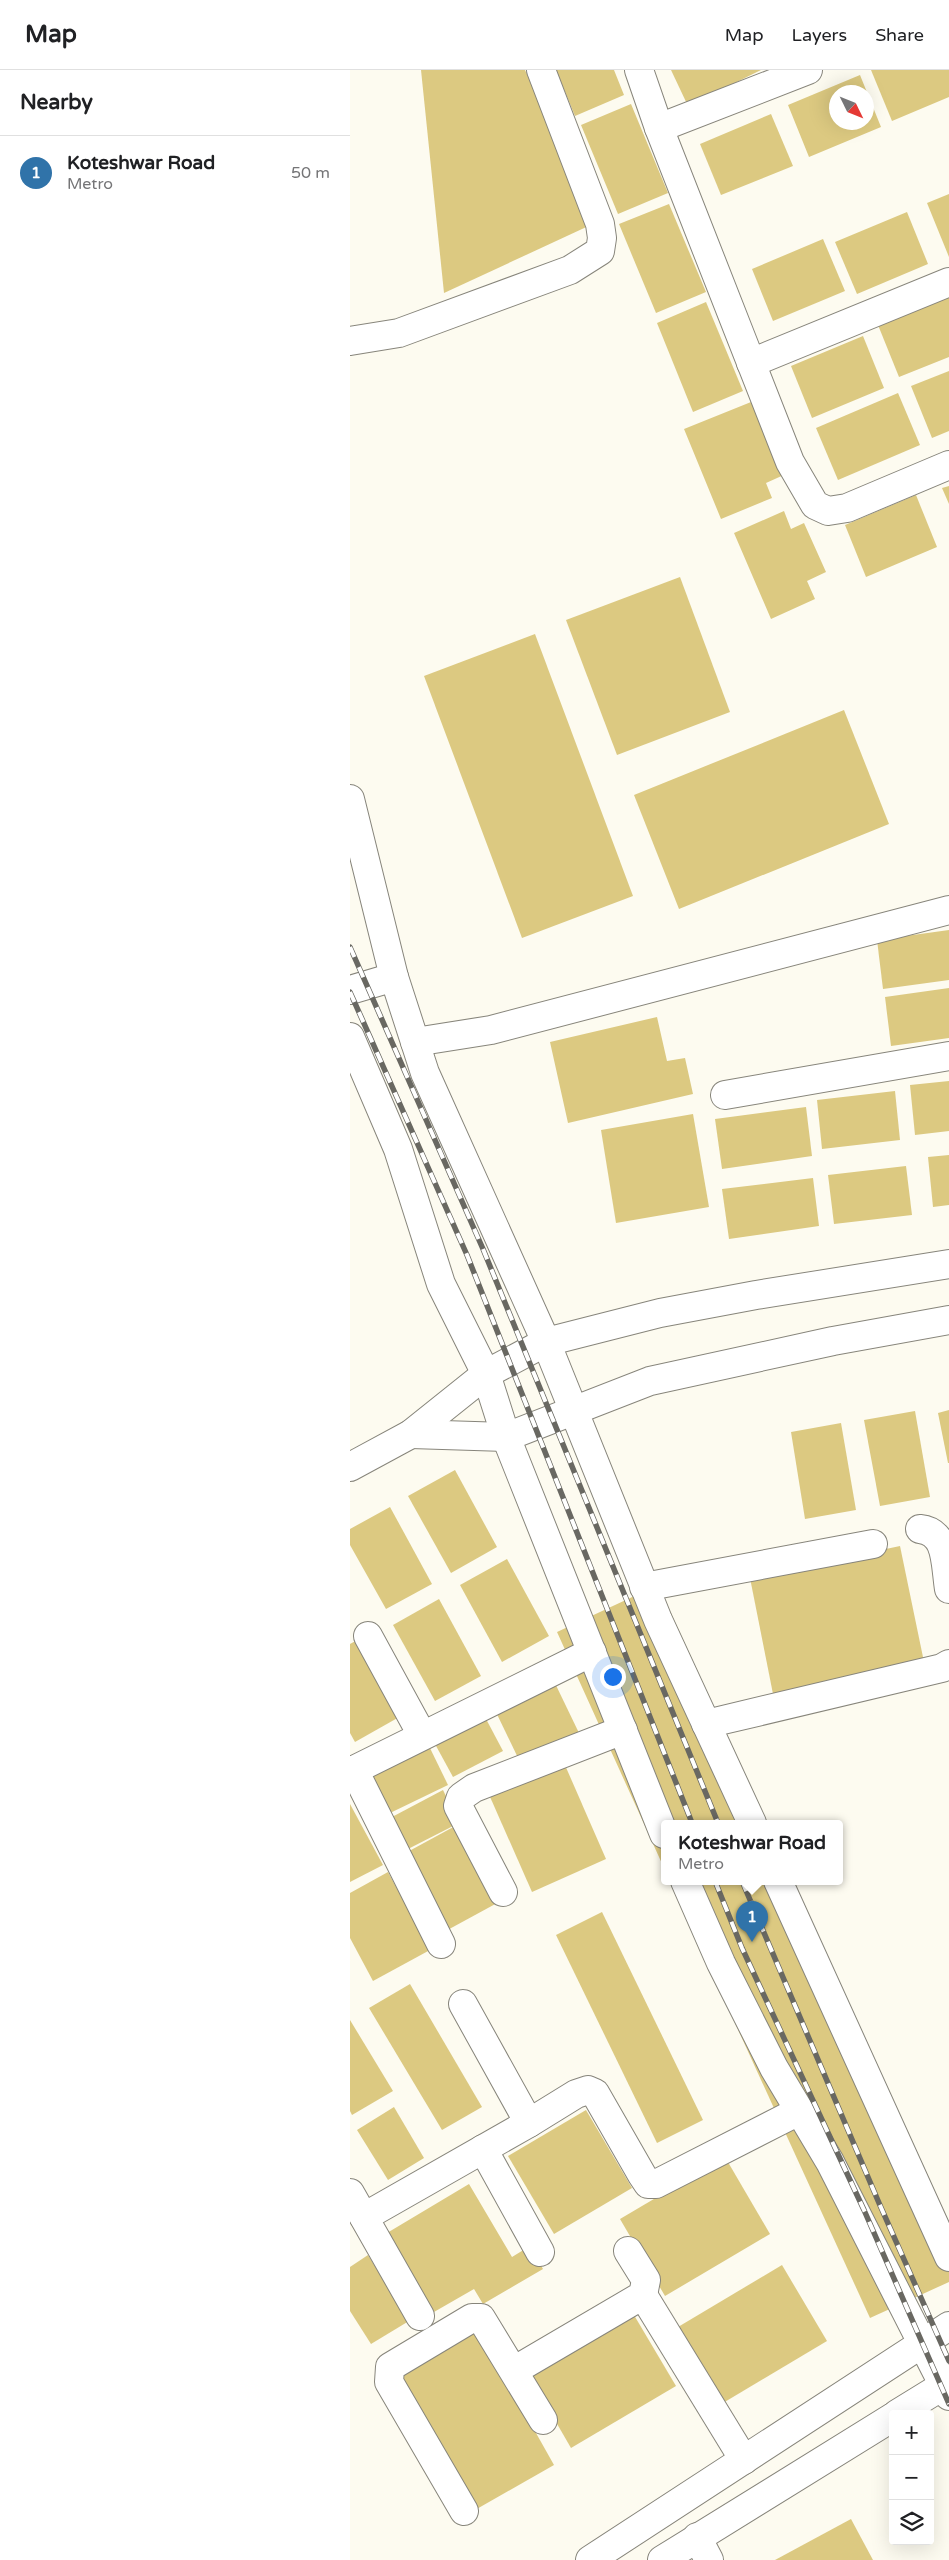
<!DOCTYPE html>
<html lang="en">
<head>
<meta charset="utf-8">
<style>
	:root { --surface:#fff; --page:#f6f6f6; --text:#202124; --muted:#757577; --line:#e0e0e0; --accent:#3073a9 }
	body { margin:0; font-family:"Varela Round",sans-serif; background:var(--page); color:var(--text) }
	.controls { position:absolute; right:15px; bottom:15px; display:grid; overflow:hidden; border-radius:5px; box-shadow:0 5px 20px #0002 }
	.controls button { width:45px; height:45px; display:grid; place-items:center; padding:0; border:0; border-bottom:1px solid var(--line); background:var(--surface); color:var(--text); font:25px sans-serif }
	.compass { position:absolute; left:479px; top:15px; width:45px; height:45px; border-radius:50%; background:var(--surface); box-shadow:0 5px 20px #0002; rotate:133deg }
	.you { position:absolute; left:262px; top:1606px; width:18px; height:18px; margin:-12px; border:4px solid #fff; border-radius:50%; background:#1a73e8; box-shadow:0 0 0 8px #1a73e833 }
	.badge { display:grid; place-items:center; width:32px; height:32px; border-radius:50%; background:var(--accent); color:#fff; font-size:16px; font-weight:700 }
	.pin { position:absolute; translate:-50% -41px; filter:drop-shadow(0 1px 2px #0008) }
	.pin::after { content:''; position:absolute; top:26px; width:18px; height:15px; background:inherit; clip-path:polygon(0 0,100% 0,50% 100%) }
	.popup { position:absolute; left:311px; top:1750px; width:182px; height:65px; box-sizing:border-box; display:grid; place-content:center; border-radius:5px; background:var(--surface); filter:drop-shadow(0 1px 4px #0005); font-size:16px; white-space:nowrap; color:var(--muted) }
	.popup b { font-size:19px; color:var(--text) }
	.popup::after { content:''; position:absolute; left:50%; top:100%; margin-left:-10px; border:10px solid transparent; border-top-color:var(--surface) }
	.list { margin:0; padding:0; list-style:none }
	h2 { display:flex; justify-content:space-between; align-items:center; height:65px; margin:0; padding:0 20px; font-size:21px }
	h2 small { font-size:16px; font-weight:400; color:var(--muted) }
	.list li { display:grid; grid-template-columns:32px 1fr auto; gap:15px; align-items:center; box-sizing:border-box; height:75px; padding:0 20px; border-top:1px solid var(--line) }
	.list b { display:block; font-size:19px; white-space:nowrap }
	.list p { margin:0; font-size:16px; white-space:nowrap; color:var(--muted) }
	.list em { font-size:16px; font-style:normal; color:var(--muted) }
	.icon { flex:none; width:28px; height:28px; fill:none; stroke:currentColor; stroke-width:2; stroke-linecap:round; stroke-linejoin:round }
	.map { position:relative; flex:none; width:599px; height:2490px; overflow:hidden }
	header { display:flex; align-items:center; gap:30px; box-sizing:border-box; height:70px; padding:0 25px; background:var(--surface); border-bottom:1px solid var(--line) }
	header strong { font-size:24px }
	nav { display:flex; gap:28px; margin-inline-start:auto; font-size:18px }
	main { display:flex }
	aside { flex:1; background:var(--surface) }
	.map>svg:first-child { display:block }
	.building { fill:#dcc981; fill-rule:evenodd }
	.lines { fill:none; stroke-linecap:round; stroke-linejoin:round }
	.minor-casing { stroke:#87857b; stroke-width:30 }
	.minor { stroke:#fff; stroke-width:28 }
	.rail-casing { stroke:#696862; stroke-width:5.5 }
	.rail { stroke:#fff; stroke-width:4; stroke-dasharray:11; stroke-linecap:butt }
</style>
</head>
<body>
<header>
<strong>Map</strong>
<nav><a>Map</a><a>Layers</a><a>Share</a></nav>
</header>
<main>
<aside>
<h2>Nearby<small></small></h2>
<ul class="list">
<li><span class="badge">1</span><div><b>Koteshwar Road</b><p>Metro</p></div><em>50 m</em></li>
</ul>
</aside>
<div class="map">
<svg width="599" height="2490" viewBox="0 0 599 2490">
	<rect width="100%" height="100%" fill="#fdfbf0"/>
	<g class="building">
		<polygon points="71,0 175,0 245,153 94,223"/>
		<polygon points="206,0 264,0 274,25 225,46"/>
		<polygon points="321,0 411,0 338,36"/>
		<polygon points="521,0 599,0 599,27 542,51"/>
		<path d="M510 5 531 57 459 87 438 35ZM487 22H516V52H487Z"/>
		<polygon points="281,34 318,123 268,144 231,55"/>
		<polygon points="421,44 443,96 371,125 350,74"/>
		<polygon points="599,124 599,187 577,133"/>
		<polygon points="319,134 356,222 306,243 269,154"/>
		<polygon points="557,142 578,194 507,224 485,172"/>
		<polygon points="473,169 495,221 423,251 402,199"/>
		<polygon points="599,226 599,287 549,307 528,255"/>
		<polygon points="356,232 393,321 343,342 307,253"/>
		<polygon points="513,266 534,318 462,348 441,296"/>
		<polygon points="599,301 599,361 582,368 561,316"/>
		<polygon points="548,323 570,375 488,410 466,358"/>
		<polygon points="406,330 436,404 416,413 422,428 371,449 334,359"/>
		<polygon points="599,416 599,434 592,418"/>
		<polygon points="566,425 587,477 516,507 495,455"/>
		<polygon points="434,441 441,459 454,453 476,502 457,511 465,529 421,549 384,463"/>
		<polygon points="330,507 380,642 267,685 216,550"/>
		<polygon points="185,564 283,826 172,868 74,606"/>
		<polygon points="494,640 539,754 329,839 284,725"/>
		<polygon points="599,860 599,910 533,919 527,870"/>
		<polygon points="599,918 599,968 541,976 535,927"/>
		<polygon points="307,947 317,991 335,988 343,1024 218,1053 200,972"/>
		<polygon points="599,1011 599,1061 565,1065 560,1015"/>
		<polygon points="545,1021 550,1070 472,1079 467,1030"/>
		<polygon points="456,1037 462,1086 372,1099 365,1049"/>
		<polygon points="343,1044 359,1137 266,1153 251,1060"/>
		<polygon points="599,1085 599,1135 583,1137 578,1087"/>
		<polygon points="556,1096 562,1145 484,1154 478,1105"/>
		<polygon points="463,1108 469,1156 379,1169 372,1119"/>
		<polygon points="599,1340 599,1393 598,1393 588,1343"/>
		<polygon points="565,1341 580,1427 530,1436 514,1350"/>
		<polygon points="491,1353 506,1440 455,1449 441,1362"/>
		<polygon points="105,1400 147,1477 101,1503 58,1426"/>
		<polygon points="40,1437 82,1514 36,1539 0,1475 0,1459"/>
		<polygon points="550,1476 574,1592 423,1624 400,1508"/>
		<polygon points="157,1489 199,1566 152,1592 110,1515"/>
		<polygon points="308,1515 417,1753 314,1753 314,1798 207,1562"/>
		<polygon points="89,1529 131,1606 85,1631 43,1555"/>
		<polygon points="9,1569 51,1646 5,1672 0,1663 0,1574"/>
		<polygon points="202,1607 229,1663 170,1692 143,1636"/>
		<polygon points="135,1647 153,1681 103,1707 85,1674"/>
		<polygon points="78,1674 98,1715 38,1744 19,1703"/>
		<polygon points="211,1686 256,1789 182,1822 137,1720"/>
		<polygon points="93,1720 109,1753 58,1779 42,1747"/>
		<polygon points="0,1734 33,1795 0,1812"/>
		<polygon points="107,1755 149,1832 92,1863 50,1786"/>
		<polygon points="38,1802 80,1880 23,1911 0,1868 0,1823"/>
		<polygon points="320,1811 443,1811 599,2152 599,2212 520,2248"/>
		<polygon points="252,1842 353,2050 307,2073 206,1865"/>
		<polygon points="60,1914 132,2037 92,2060 19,1938"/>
		<polygon points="0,1950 43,2021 2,2045 0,2041"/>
		<polygon points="44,2037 74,2088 38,2110 7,2060"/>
		<polygon points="236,2040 282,2118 204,2164 158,2086"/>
		<polygon points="375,2087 420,2164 315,2226 270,2149"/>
		<polygon points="119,2114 162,2187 180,2176 193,2199 133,2234 124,2219 84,2242 37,2163"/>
		<polygon points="18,2185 59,2251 21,2274 0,2241 0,2197"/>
		<polygon points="432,2195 477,2271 373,2333 328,2257"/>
		<polygon points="281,2240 326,2316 221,2378 177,2302"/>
		<polygon points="127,2258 204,2395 125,2440 47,2303"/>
		<polygon points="501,2449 523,2490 425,2490"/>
	</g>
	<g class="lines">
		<defs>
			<g id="minor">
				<polyline points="289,0 309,58 440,392 465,435 478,441 497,438 599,395"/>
				<polyline points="309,58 458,0"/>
				<polyline points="0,271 49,263 220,200 250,181 252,168 250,154 191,0"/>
				<polyline points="401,293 599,212"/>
				<polyline points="0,729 44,907 75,1003 196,1272 308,1550 402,1753"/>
				<polyline points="0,920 44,907"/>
				<polyline points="0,967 48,1079 91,1214 136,1304 156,1367 314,1764"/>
				<polyline points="65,972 141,960 599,840"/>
				<polyline points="375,1025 599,986"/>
				<polyline points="61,1364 156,1367 300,1311 483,1271 599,1250"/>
				<polyline points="0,1397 61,1364 136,1304 196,1272 310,1243 406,1225 599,1194"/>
				<path d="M570 1459C598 1462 595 1495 599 1519"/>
				<polyline points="294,1517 523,1474"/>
				<polyline points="18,1566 72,1665"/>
				<polyline points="356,1654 592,1598 599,1594"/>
				<polyline points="4,1700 91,1874"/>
				<polyline points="0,1702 242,1582"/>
				<polyline points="335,1811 371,1893 424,1998 480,2092 599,2326"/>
				<polyline points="428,1811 599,2187"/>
				<polyline points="153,1822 108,1736 111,1727 124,1718 273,1660"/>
				<polyline points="179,2053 226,2024 238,2020 245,2023 292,2105 298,2114 306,2114 449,2041"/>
				<polyline points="133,2079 190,2182"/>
				<polyline points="0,2123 70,2246"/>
				<polyline points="14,2147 179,2053 113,1934"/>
				<polyline points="293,2225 394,2390"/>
				<polyline points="165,2300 293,2225 296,2210 278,2181"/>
				<polyline points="547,2344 599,2312"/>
				<polyline points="114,2441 39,2312 40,2297 122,2248 131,2248 193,2350"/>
				<polyline points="347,2467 359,2490"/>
				<polyline points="240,2490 599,2256"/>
				<polyline points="312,2490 543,2347"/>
			</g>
		</defs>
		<use href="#minor" class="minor-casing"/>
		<use href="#minor" class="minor"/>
		<defs>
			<g id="rail">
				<polyline points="0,877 133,1179 368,1753"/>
				<polyline points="0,922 117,1185 342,1753"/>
				<polyline points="365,1811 392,1878 514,2140 599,2334"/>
				<polyline points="392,1811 529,2133 599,2291"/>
			</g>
		</defs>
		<use href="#rail" class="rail-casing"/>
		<use href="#rail" class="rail"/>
	</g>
</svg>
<div class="controls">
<button>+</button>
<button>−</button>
<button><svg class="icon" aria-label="layers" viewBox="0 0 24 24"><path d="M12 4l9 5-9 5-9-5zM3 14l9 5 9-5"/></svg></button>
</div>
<svg class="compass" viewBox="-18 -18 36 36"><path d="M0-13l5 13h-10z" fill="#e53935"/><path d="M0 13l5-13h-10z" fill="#757577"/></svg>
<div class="you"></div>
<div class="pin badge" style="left:402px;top:1872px">1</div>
<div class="popup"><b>Koteshwar Road</b>Metro</div>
</div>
</main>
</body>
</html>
